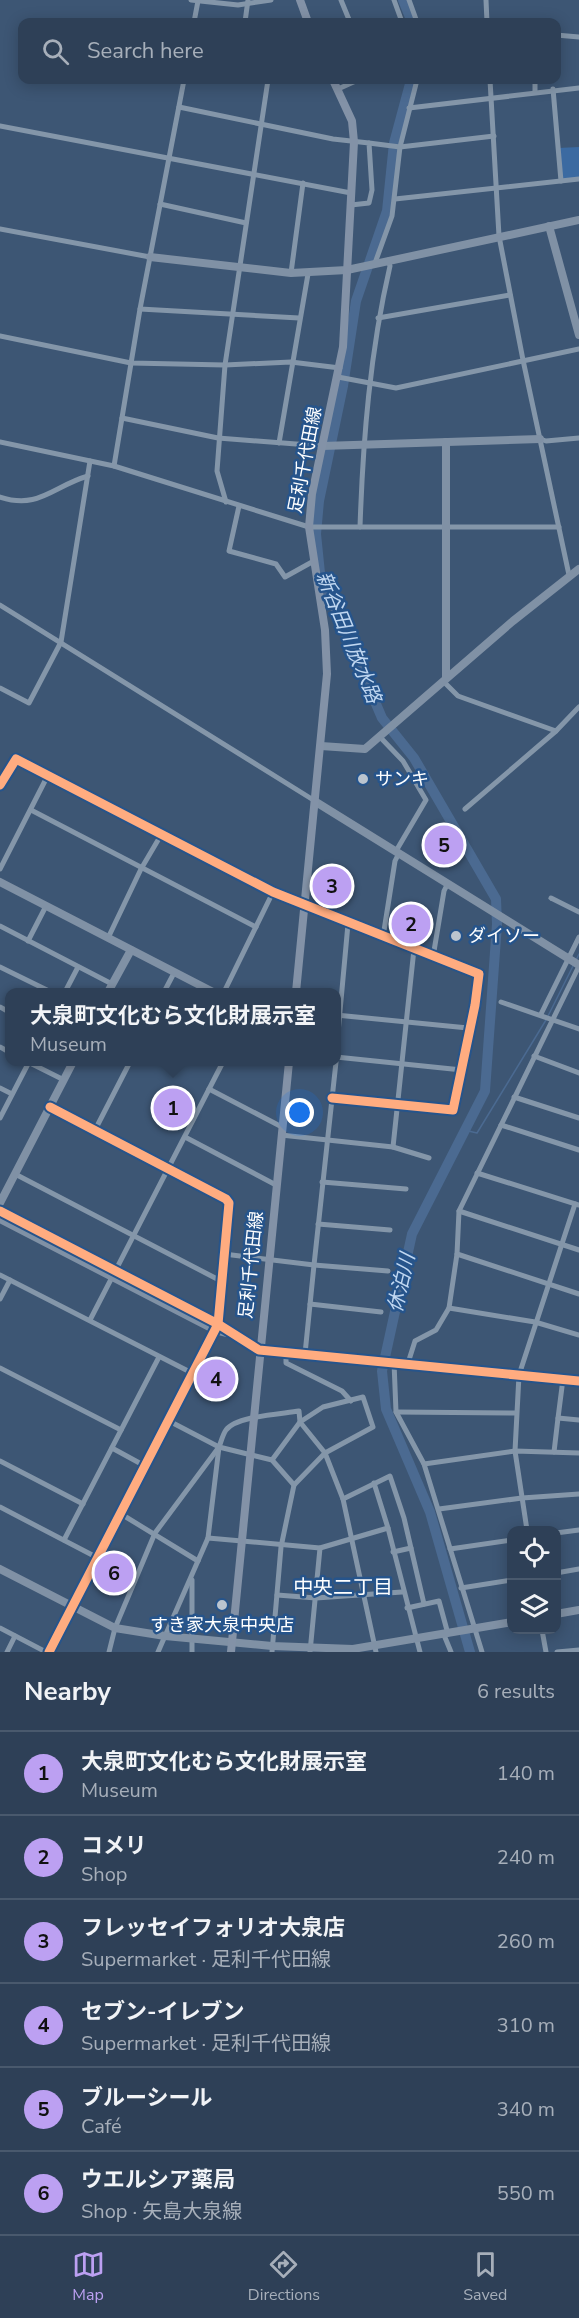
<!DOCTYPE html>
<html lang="en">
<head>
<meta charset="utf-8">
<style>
	:root { --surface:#2e4057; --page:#3a4b61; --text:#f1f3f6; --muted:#a7afba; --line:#49596d; --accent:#bca0f2 }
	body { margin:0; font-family:"Nunito Sans","Noto Sans JP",sans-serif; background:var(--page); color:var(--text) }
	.controls { position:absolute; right:18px; bottom:18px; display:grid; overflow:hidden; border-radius:12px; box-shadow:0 3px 15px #0003 }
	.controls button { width:54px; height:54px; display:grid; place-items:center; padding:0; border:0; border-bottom:2px solid var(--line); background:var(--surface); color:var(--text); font:30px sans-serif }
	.you { position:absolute; left:300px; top:1113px; width:21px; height:21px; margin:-15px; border:4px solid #fff; border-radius:50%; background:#1a73e8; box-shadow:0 0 0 9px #1a73e833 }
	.badge { display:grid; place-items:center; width:39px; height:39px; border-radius:50%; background:var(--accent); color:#111; font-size:20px; font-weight:700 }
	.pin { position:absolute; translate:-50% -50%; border:3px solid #fff; box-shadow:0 2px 6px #0006 }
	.popup { position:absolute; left:5px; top:988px; width:336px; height:78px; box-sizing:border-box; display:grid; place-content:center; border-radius:12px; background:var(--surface); filter:drop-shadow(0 2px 4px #0005); font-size:20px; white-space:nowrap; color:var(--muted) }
	.popup b { font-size:22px; color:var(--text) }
	.popup::after { content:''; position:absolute; left:50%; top:100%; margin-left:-12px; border:12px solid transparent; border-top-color:var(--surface) }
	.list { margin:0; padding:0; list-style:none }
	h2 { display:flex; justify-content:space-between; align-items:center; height:78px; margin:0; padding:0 24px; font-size:26px }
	h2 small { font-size:20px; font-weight:400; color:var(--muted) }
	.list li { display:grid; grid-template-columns:39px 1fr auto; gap:18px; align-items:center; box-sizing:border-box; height:84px; padding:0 24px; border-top:2px solid var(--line) }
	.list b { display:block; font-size:22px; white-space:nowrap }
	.list p { margin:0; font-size:20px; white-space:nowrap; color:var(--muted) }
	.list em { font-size:20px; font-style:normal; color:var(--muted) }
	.icon { flex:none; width:33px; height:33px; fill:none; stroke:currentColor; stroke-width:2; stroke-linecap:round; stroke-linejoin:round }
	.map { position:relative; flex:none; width:579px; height:1652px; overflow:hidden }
	.search { position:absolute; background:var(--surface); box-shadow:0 3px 15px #0003; left:18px; right:18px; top:18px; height:66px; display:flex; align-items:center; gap:15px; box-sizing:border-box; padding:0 21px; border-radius:12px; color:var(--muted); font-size:22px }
	.sheet { height:582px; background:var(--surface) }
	nav { display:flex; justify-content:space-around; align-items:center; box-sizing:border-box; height:84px; border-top:2px solid var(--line); background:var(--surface); font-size:16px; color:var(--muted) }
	nav a { display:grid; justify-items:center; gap:3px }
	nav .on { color:var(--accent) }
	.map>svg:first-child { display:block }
	.green { fill:#3b6aa1 }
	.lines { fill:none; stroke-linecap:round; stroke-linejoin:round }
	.stream { stroke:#4b6a91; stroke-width:1.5 }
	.river { stroke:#4b6a91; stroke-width:10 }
	.street { stroke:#8496a9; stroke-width:5 }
	.secondary { stroke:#8091a5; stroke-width:8 }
	.primary { stroke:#8392a7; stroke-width:8 }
	.cycleway-casing { stroke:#26548b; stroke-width:13 }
	.cycleway { stroke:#ffac80; stroke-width:9 }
	.poi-dot { fill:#bbc4ce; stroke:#26548b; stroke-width:2 }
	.labels { text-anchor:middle; stroke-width:5; stroke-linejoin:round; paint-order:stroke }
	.street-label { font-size:18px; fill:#fff; stroke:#26548b }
	.poi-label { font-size:18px; fill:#fff; stroke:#26548b; text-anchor:start }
	.water-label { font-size:20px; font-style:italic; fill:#c0d7f1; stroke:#26548b }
	.neighbourhood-label { font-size:20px; fill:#fff; stroke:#26548b }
</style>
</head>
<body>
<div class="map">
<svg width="579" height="1652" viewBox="0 0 579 1652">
	<rect width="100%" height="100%" fill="#3d5674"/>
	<polygon class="green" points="579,147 579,179 561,181 558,148"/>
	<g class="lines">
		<g class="stream">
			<polyline points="576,960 579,954"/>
			<polyline points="548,1016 574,964"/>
			<polyline points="464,1130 477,1133 546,1020"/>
		</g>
		<g class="river">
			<polyline points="403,0 412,22"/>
			<polyline points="411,80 394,143 387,211 356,301 343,386 319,501 316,534 320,573 382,718 414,758 496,899 497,924 485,1091 412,1234 382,1371 386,1409 430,1512 470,1652"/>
		</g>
		<g class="street">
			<polyline points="191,0 238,5 271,0"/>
			<polyline points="341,0 350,22"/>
			<polyline points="394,0 402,22"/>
			<polyline points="409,0 417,22"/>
			<polyline points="486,0 487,22"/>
			<polyline points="194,22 198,1"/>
			<polyline points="245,22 248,0"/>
			<polyline points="556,35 579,37"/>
			<polyline points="490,80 499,236 523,360 569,575"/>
			<polyline points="535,80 535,92"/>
			<polyline points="338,89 358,80"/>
			<polyline points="553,89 561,181"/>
			<polyline points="179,107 333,139 369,143 372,190 369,203 351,205"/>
			<polyline points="409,108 579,88"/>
			<polyline points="0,126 351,193"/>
			<polyline points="369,143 400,147 494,136"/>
			<polyline points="395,199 579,179"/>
			<polyline points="160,204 246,223"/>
			<polyline points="0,229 150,257"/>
			<polyline points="375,263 392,216 400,147 417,80"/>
			<polyline points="291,273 303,183"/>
			<polyline points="140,309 299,318"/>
			<polyline points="378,318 510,295"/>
			<polyline points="0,336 131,363 225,365 291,362 340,368"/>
			<polyline points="338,377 396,388 579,349"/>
			<polyline points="122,418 218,438 322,446"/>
			<polyline points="540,439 546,441 579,438"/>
			<polyline points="0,442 114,466 309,527 559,527"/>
			<polyline points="279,443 308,274"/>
			<polyline points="114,466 140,309 184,80"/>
			<path d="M0 497C39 510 53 486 88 476"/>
			<polyline points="226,502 217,471 225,365 268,80"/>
			<polyline points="239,506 229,551 276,564 285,577 312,562"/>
			<path d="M360 527C363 439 370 352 390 266L388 260"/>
			<polyline points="0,605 315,801"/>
			<polyline points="443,681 458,696 556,731"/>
			<polyline points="0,688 29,703 61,642 90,461"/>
			<polyline points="379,736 403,761 426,800 396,851"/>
			<polyline points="14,759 305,906 479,974 475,1005 453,1110 332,1098"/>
			<polyline points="465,809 556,731 579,707"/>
			<polyline points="31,810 256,927"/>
			<polyline points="0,869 48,775"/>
			<polyline points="551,898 579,912"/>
			<polyline points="0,926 112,984"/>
			<polyline points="383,937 395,861 399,853"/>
			<polyline points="108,938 141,869 161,835"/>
			<polyline points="28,941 46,906"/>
			<polyline points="433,957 444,891 448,883"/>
			<polyline points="579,966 459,1211 457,1254 449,1308 535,1322 579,1335"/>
			<polyline points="0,967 51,992"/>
			<polyline points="65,992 78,967"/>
			<polyline points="164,992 174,973"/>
			<polyline points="224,992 273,892"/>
			<polyline points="501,1002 579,1029"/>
			<polyline points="0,1007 9,1012"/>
			<polyline points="541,1014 579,937"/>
			<polyline points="336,1015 468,1028"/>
			<polyline points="0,1047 9,1052"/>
			<polyline points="336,1055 348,924"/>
			<polyline points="534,1056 579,1073"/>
			<polyline points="336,1057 462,1070"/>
			<polyline points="28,1062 64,1080"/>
			<polyline points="336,1062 314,1265 388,1271"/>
			<polyline points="0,1088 12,1094"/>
			<polyline points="209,1089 282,1127"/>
			<polyline points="514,1097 579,1118"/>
			<polyline points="0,1118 29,1062"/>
			<polyline points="501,1125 579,1150"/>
			<polyline points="95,1130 130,1062"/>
			<polyline points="281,1135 393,1147 414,949"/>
			<polyline points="185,1137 276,1185"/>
			<polyline points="393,1147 429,1158"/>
			<polyline points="477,1173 579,1205"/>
			<polyline points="15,1174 221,1281"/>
			<polyline points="322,1182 406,1189"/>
			<polyline points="459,1211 579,1250"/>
			<polyline points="318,1224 390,1230"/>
			<polyline points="224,1254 314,1265 305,1354"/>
			<polyline points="457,1254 579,1294"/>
			<polyline points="0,1275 192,1373"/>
			<polyline points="0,1299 10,1280"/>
			<polyline points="310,1304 381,1312"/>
			<polyline points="90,1320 223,1062"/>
			<polyline points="286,1352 286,1363 342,1391 351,1401"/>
			<polyline points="394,1362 396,1412 424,1464 482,1652"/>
			<polyline points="408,1363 415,1341 436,1330 449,1308"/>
			<polyline points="0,1368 121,1430"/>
			<polyline points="396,1412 515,1413"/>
			<polyline points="558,1418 563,1379"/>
			<path d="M219 1447C221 1442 223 1434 226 1430 236 1416 282 1414 299 1411L300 1422 272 1460"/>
			<polyline points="112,1448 145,1466"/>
			<polyline points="554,1452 558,1418 579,1420"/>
			<polyline points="0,1461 83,1504"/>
			<polyline points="424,1464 515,1451 579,1453"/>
			<polyline points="374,1483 388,1528"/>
			<polyline points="343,1499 390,1476 404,1518 424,1604"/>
			<polyline points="0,1507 98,1558"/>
			<polyline points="439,1509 522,1498 579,1494"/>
			<polyline points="121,1514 198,1561"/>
			<polyline points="527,1530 515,1451 519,1375 575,1204"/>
			<polyline points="556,1533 579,1530"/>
			<polyline points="208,1538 219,1447 272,1460 294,1485"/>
			<polyline points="64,1540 159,1357"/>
			<polyline points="450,1549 512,1540"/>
			<polyline points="393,1552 411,1548"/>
			<polyline points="556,1573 579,1569"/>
			<polyline points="192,1580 192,1652"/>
			<polyline points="461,1588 512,1580"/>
			<polyline points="277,1595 316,1598 402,1592"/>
			<polyline points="407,1608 439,1601 448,1634"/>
			<polyline points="0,1628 46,1652"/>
			<polyline points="542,1630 546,1652"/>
			<polyline points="444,1635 451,1652"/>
			<polyline points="7,1652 15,1636"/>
			<polyline points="49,1652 218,1324 229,1203 226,1199 50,1107"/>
			<polyline points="109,1652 115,1628 155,1533 219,1447 169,1421"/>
			<polyline points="158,1652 208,1538 320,1548 388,1528 420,1652"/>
			<polyline points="272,1652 281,1547 294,1485 325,1453 373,1427 363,1397 323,1407 300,1422 325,1453 343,1499 376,1652"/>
			<polyline points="310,1652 320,1548"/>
			<polyline points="557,1652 579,1650"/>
		</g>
		<g class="secondary">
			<polyline points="549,226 579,335"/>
			<polyline points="150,257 291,273 347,270 579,220"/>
			<polyline points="322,446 540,439"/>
			<polyline points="446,678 446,442"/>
			<polyline points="321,746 365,749 513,621 579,569"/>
			<polyline points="0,785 14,759"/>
			<polyline points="316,802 579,965"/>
			<polyline points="0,882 213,992"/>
			<polyline points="108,992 131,950"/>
			<polyline points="0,1203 73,1062"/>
			<polyline points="0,1211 218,1324 259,1350 579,1381"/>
			<polyline points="0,1219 215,1330 227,1333"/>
			<polyline points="0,1569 115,1628 165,1636 272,1646 353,1649 512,1622"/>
			<polyline points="556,1614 579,1610"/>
		</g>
		<g class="primary">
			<polyline points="300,0 308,22"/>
			<polyline points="296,992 327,674 325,630 309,527 312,494 343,347 354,142 352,121 333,80"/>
			<polyline points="231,1652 289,1062"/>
		</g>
		<defs>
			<g id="cycleway">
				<polyline points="0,785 16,759 273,892 479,974 475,1005 453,1110 332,1098"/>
				<polyline points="0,1211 218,1324 259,1350 579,1381"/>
				<polyline points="49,1652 218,1324 229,1203 226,1199 50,1107"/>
			</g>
		</defs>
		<use href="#cycleway" class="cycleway-casing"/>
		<use href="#cycleway" class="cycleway"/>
	</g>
	<g class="poi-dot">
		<circle cx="363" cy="779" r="6"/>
		<circle cx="456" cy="936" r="6"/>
		<circle cx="222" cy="1605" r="6"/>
	</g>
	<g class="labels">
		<g class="street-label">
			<text transform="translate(305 460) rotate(-79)" y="6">足利千代田線</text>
			<text transform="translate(251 1265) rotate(-84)" y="6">足利千代田線</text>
		</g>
		<g class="poi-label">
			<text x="375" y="785">サンキ</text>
			<text x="468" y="942">ダイソー</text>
			<text x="222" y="1631" text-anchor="middle">すき家大泉中央店</text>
		</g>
		<g class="water-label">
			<text transform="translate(349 637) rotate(68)" y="7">新谷田川放水路</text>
			<text transform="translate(401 1283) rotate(-77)" y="7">休泊川</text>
		</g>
		<g class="neighbourhood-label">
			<text x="343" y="1594">中央二丁目</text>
		</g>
	</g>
</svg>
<div class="controls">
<button><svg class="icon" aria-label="locate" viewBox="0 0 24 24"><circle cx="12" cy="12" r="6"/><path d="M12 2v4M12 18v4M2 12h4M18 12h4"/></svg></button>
<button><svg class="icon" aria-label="layers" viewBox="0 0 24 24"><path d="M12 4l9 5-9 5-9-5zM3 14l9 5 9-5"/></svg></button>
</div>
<div class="you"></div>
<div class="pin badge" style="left:173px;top:1108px">1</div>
<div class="popup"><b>大泉町文化むら文化財展示室</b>Museum</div>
<div class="pin badge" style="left:411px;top:924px">2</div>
<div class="pin badge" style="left:332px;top:886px">3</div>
<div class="pin badge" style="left:216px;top:1379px">4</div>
<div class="pin badge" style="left:444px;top:845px">5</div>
<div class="pin badge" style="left:114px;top:1573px">6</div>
<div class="search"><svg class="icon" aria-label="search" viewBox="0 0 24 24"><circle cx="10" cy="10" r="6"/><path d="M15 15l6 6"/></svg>Search here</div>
</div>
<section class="sheet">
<h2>Nearby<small>6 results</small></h2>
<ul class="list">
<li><span class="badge">1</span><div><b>大泉町文化むら文化財展示室</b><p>Museum</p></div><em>140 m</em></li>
<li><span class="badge">2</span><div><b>コメリ</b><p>Shop</p></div><em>240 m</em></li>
<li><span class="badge">3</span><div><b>フレッセイフォリオ大泉店</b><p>Supermarket · 足利千代田線</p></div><em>260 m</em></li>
<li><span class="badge">4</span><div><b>セブン-イレブン</b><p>Supermarket · 足利千代田線</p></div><em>310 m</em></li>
<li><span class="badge">5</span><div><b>ブルーシール</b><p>Café</p></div><em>340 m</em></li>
<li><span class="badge">6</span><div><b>ウエルシア薬局</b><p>Shop · 矢島大泉線</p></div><em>550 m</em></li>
</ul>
</section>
<nav>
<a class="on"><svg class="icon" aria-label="map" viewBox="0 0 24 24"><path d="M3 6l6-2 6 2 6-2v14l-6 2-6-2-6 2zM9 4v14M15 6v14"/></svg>Map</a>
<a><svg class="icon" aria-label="directions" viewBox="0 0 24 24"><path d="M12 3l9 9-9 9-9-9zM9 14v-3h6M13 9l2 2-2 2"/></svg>Directions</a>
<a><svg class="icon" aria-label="saved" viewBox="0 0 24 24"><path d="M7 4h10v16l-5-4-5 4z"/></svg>Saved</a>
</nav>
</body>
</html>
